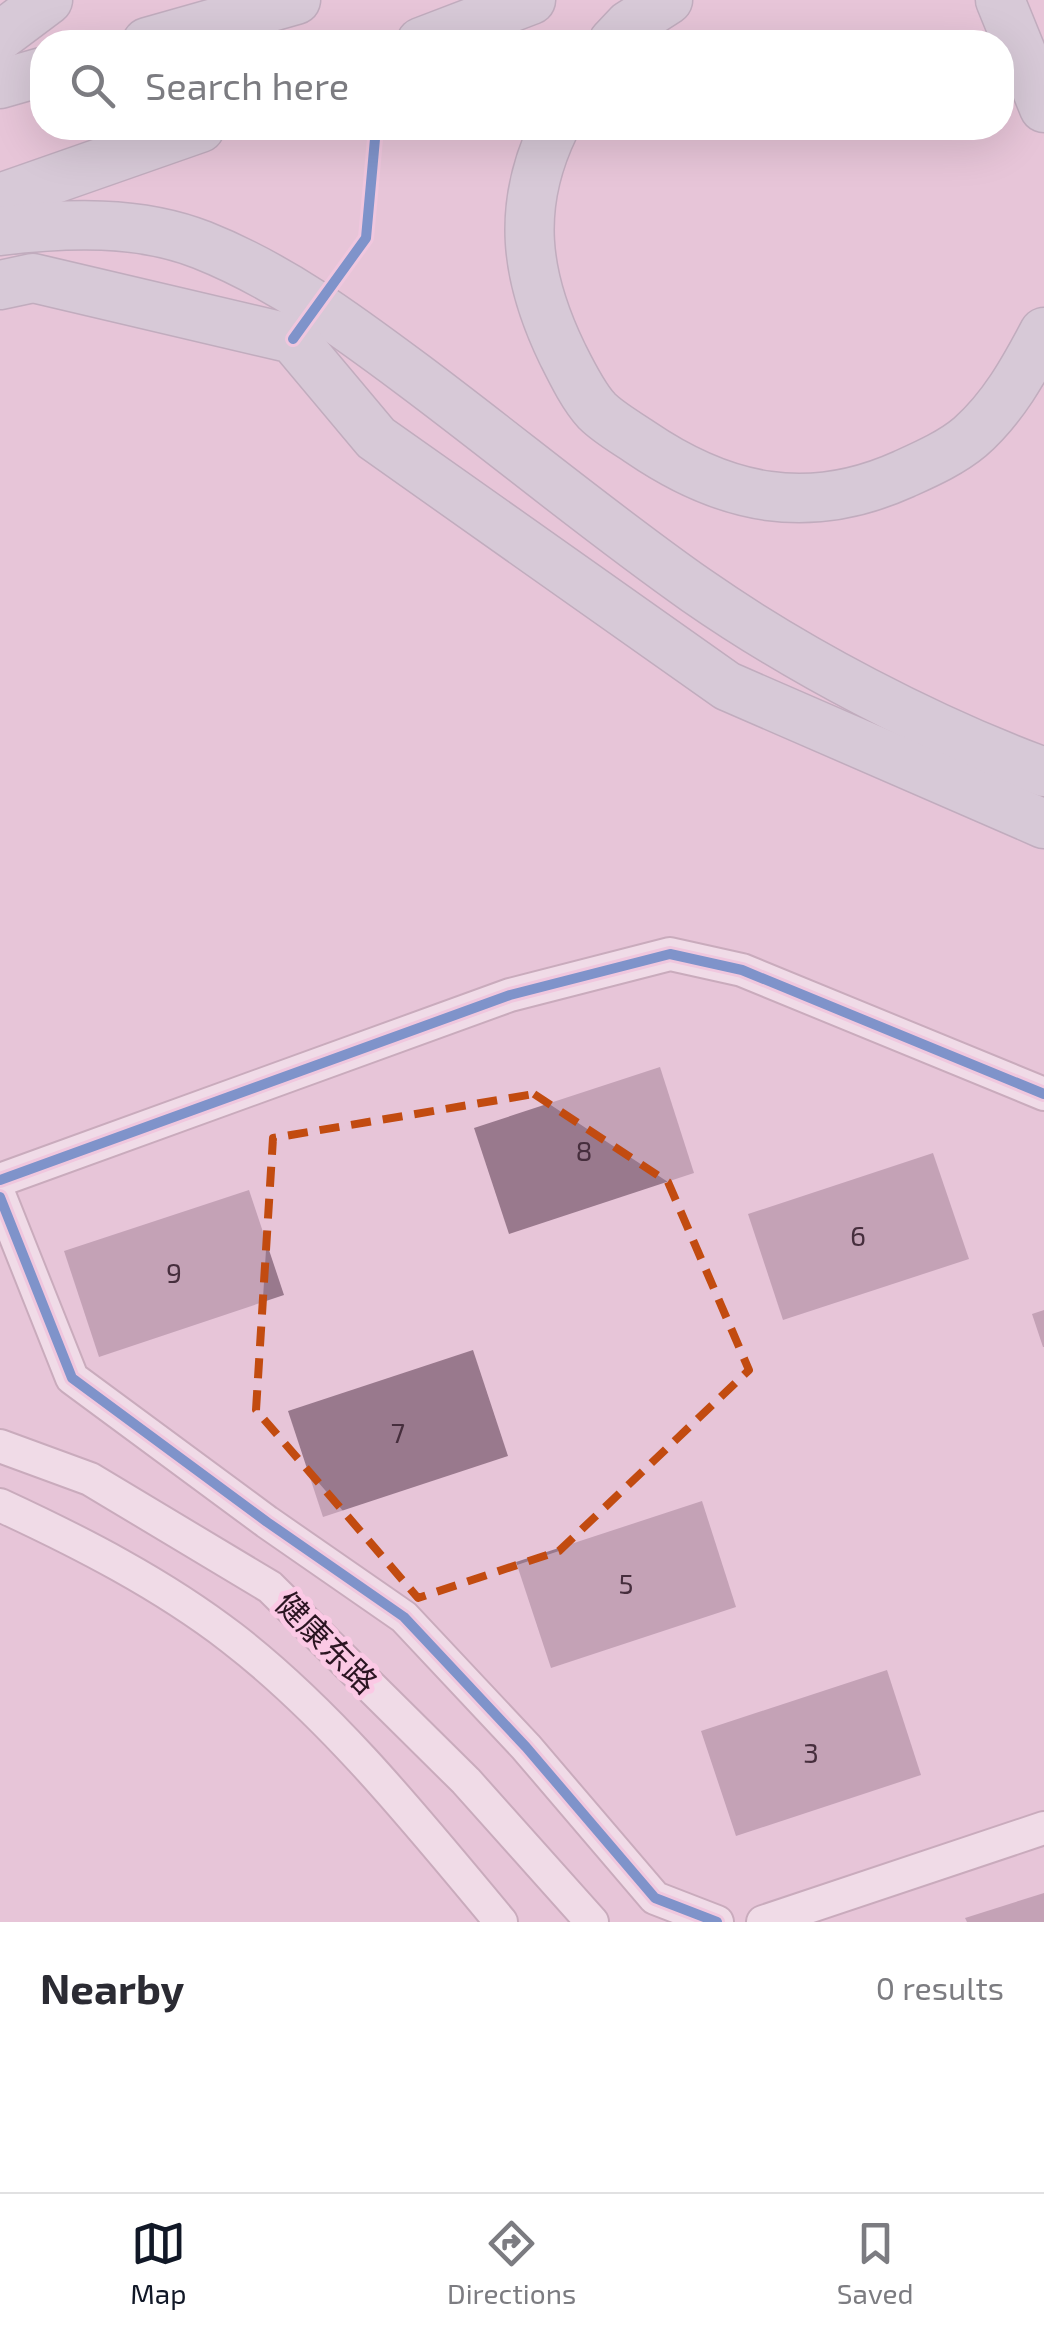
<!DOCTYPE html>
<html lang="en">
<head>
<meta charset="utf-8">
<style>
	:root { --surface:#fff; --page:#f2f2f3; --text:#2b2b33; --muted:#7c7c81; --line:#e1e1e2; --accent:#111827 }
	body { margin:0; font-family:"Exo 2","Noto Sans SC",sans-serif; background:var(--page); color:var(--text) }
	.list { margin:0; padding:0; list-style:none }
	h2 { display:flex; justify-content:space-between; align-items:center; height:130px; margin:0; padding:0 40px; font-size:42px }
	h2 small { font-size:32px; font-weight:400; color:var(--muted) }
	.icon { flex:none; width:55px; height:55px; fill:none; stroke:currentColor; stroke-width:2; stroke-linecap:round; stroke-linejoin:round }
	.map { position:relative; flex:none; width:1044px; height:1922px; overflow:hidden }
	.search { position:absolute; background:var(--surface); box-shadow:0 10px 40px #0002; left:30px; right:30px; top:30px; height:110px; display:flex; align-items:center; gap:25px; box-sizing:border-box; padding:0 35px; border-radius:40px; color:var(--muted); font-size:38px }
	.sheet { height:270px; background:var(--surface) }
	nav { display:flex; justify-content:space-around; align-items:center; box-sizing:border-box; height:140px; border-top:2px solid var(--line); background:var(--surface); font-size:28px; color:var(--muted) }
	nav a { display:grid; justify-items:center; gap:5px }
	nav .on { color:var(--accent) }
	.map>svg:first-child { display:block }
	.building { fill:#99798d }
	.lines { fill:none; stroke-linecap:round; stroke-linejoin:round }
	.minor-casing { stroke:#a58c9a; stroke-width:36 }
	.highway-casing { stroke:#928f9d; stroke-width:51 }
	.minor { stroke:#fbf6f9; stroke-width:32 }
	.highway { stroke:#c4ced4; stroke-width:48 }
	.cycleway-casing { stroke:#fbc9e5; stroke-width:16 }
	.cycleway { stroke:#0057b8; stroke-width:10 }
	.marked { fill:none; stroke:#c24b10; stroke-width:8; stroke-dasharray:20 12; stroke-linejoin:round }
	.labels { text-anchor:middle; stroke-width:10; stroke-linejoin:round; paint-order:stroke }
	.number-label { font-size:28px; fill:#462e3d }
	.street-label { font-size:32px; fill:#2b1522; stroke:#fbc9e5 }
</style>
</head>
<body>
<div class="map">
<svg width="1044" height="1922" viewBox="0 0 1044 1922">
	<rect width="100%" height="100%" fill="#e7c5d8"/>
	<g class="building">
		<polygon points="660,1067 694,1173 509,1234 474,1128"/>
		<polygon points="933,1153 969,1259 783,1320 748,1214"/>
		<polygon points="249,1190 284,1295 99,1357 64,1251"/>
		<polygon points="1044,1310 1044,1347 1043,1347 1032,1314"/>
		<polygon points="473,1350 508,1456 323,1517 288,1411"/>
		<polygon points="702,1501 736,1607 551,1668 516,1562"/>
		<polygon points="887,1670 921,1775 736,1836 701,1731"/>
		<polygon points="1044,1893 1044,1922 967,1922 965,1918"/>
	</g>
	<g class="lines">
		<defs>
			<g id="minor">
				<polyline points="0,1180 510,995 670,954 742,970 1044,1094"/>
				<polyline points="0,1197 72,1378 267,1522 404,1617 526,1747 655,1898 717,1922"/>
				<polyline points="0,1446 90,1479 270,1587 466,1781 592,1922"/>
				<path d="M0 1505C80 1542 162 1584 232 1638 333 1716 420 1825 501 1922"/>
				<polyline points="763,1922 1044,1828"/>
			</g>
			<g id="highway">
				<polyline points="1000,0 1044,108"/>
				<polyline points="0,36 48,0"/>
				<polyline points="147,42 296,0"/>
				<polyline points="421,42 531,0"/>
				<polyline points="613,42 629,25 668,0"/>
				<polyline points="0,84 42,72"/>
				<path d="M554 128C516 207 525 276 562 353 571 371 583 396 597 411 609 423 627 433 640 442 725 500 809 517 904 474 926 464 951 453 970 437 1003 408 1024 370 1044 332"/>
				<polyline points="0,198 200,128"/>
				<path d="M0 231C66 223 139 220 202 245 280 276 346 325 413 375 508 446 599 522 696 590 798 661 928 729 1044 772"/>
				<polyline points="0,285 33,278 293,339 376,438 727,686 1044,824"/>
			</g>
		</defs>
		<use href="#minor" class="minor-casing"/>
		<use href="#highway" class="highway-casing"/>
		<use href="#minor" class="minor"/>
		<use href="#highway" class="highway"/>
		<defs>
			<g id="cycleway">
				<polyline points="293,339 366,238 376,128"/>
				<polyline points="0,1180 510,995 670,954 742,970 1044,1094"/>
				<polyline points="0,1197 72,1378 267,1522 404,1617 526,1747 655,1898 717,1922"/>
			</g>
		</defs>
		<use href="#cycleway" class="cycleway-casing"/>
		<use href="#cycleway" class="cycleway"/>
	</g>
	<path d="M0 0H1044V1922H0ZM534 1094 668 1182 749 1370 559 1551 418 1598 256 1410 273 1138Z" fill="#e7c5d8" fill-opacity=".55" fill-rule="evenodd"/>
	<path class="marked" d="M534 1094 668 1182 749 1370 559 1551 418 1598 256 1410 273 1138Z"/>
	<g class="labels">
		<g class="number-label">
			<text x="584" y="1161">8</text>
			<text x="858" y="1246">6</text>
			<text x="174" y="1283">9</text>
			<text x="398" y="1443">7</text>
			<text x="626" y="1594">5</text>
			<text x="811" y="1763">3</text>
		</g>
		<g class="street-label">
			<text transform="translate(326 1643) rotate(45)" y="11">健康东路</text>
		</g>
	</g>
</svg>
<div class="search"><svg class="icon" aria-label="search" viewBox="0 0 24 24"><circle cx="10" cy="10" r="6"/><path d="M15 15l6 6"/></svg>Search here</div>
</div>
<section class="sheet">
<h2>Nearby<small>0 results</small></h2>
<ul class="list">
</ul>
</section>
<nav>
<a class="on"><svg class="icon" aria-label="map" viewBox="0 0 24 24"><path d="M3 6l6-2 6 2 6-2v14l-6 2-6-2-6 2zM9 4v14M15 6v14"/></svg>Map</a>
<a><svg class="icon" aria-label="directions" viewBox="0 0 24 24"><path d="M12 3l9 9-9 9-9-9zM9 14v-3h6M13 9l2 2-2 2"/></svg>Directions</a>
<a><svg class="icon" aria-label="saved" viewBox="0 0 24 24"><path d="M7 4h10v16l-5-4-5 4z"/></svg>Saved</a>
</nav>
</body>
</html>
